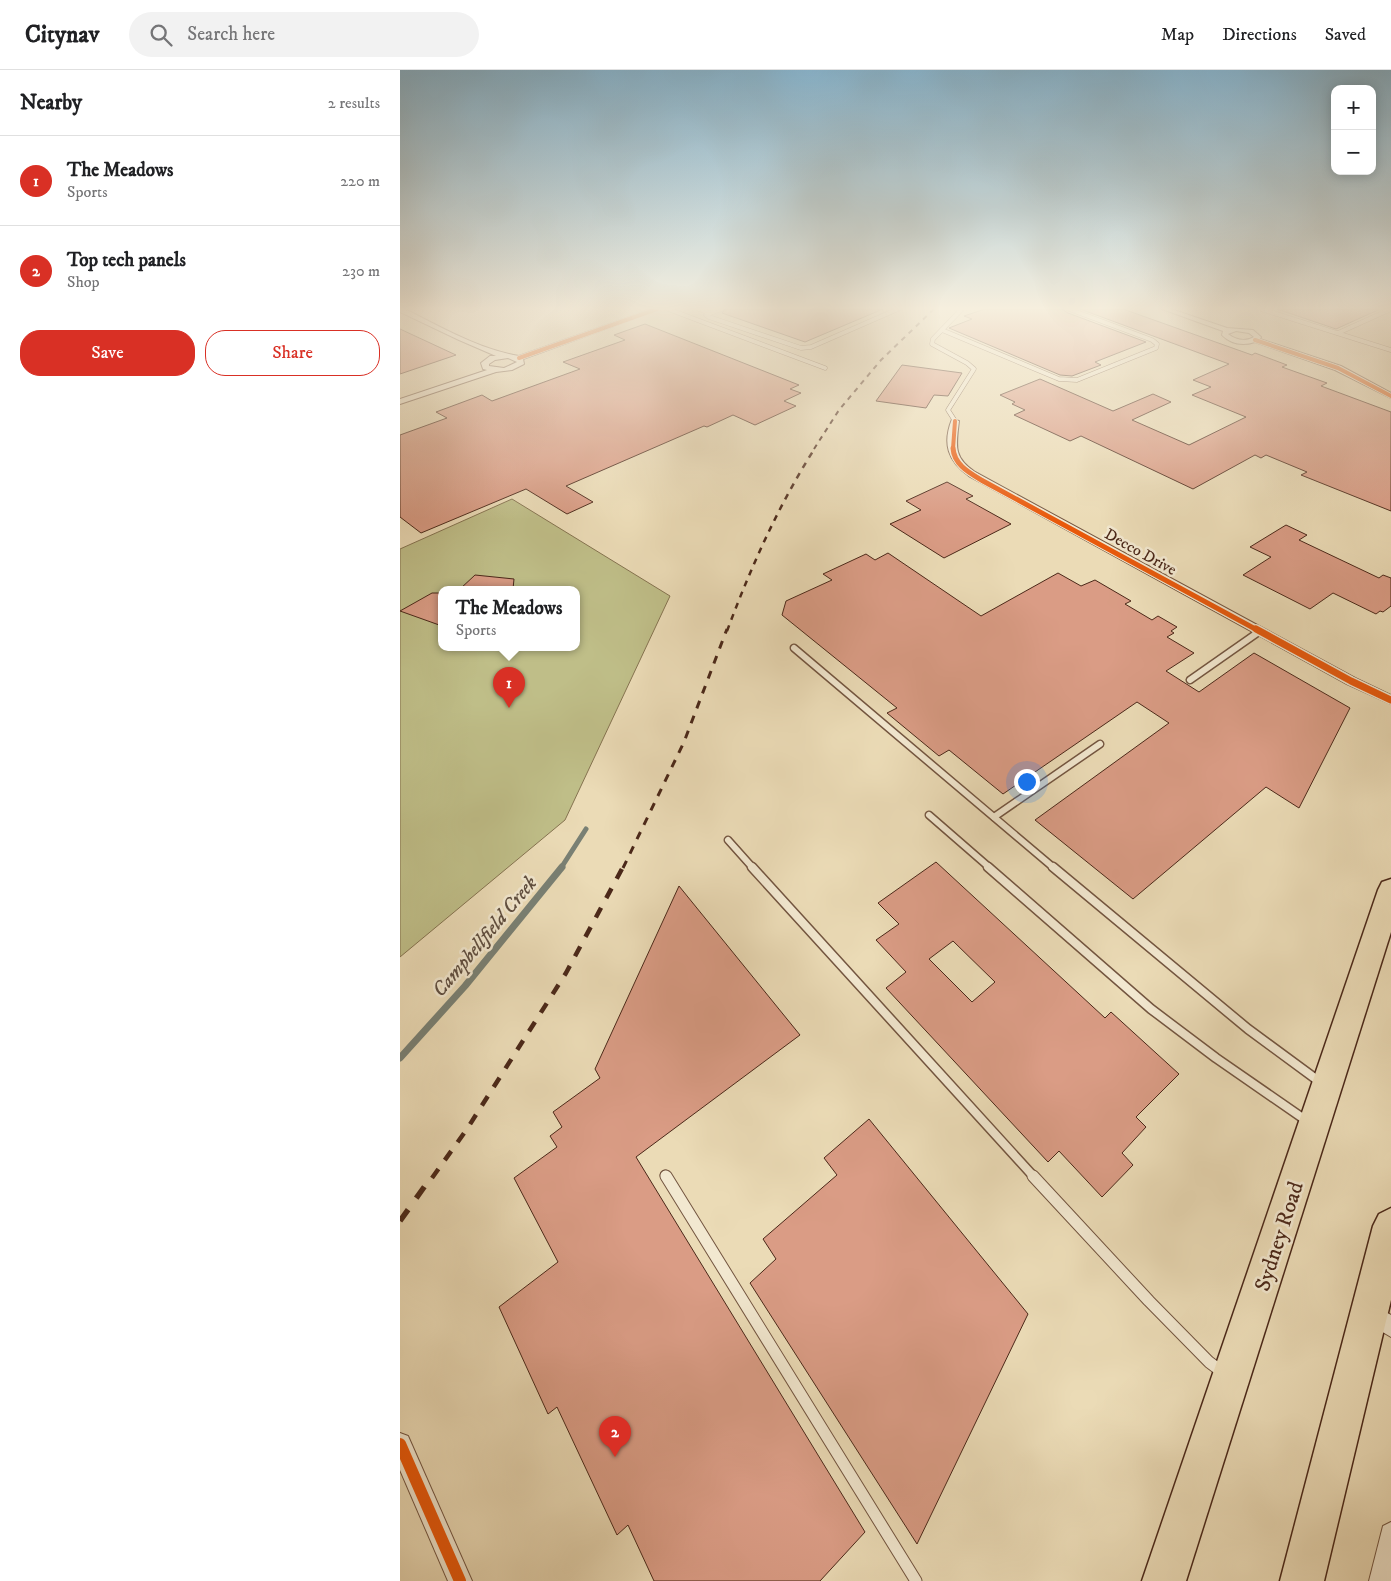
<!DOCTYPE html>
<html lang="en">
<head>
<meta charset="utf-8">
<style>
	:root { --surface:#fff; --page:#f2f2f2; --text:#202124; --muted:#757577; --line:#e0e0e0; --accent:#d93025 }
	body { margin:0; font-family:"IM FELL DW Pica",serif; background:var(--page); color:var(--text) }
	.controls { position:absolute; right:15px; top:15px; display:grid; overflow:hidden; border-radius:10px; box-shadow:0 2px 12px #0003 }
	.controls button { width:45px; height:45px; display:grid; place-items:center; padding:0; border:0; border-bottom:1px solid var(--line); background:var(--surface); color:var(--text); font:25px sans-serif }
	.you { position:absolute; left:626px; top:711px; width:18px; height:18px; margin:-12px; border:4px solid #fff; border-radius:50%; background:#1a73e8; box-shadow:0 0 0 8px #1a73e833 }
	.badge { display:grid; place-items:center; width:32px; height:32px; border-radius:50%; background:var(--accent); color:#fff; font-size:16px; font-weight:700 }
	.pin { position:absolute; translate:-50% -41px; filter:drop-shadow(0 1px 2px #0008) }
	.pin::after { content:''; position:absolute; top:26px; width:18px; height:15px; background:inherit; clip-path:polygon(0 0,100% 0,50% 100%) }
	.popup { position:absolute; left:38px; top:516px; width:142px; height:65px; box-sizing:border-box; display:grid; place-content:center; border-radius:10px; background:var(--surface); filter:drop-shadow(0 1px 4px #0005); font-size:16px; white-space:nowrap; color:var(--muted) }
	.popup b { font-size:19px; color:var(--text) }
	.popup::after { content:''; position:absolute; left:50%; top:100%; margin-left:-10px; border:10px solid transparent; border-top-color:var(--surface) }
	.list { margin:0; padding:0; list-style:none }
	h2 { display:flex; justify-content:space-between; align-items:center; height:65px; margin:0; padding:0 20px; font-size:21px }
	h2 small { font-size:16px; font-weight:400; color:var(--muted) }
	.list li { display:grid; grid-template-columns:32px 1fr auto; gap:15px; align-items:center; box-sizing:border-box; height:90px; padding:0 20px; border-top:1px solid var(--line) }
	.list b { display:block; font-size:19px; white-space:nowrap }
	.list p { margin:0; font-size:16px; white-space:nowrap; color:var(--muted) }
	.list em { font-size:16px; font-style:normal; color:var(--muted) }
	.actions { display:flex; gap:10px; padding:15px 20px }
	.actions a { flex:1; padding:11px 0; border:1px solid var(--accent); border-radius:20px; text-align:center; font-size:18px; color:var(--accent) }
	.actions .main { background:var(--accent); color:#fff }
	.icon { flex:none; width:28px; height:28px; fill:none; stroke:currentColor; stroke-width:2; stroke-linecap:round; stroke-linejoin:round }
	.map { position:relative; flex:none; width:991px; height:1511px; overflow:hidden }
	header { display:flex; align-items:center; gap:30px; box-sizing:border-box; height:70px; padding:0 25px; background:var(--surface); border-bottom:1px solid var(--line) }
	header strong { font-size:24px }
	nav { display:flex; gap:28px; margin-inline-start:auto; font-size:18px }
	.search { width:350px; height:45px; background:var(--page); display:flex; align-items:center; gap:12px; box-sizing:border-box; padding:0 18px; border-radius:28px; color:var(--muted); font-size:19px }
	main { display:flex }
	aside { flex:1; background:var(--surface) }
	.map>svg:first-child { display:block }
	.green { fill:#bfbe88; stroke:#857350; fill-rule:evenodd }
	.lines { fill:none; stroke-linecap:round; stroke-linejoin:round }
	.stream-far1 { stroke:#798074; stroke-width:5 }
	.stream { stroke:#798074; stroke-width:7 }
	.building { fill:#da9c85; stroke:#4b2819; fill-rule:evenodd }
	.lane-far3-casing { stroke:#735540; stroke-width:5 }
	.lane-far2-casing { stroke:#735540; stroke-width:9 }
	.lane-far1-casing { stroke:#735540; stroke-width:11 }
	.lane-casing { stroke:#735540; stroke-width:13 }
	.street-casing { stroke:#735540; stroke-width:2 }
	.highway-casing { stroke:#4b2819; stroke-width:3 }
	.lane-far3 { stroke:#f2e8d0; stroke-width:4 }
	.lane-far2 { stroke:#f2e8d0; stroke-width:6 }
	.lane-far1 { stroke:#f2e8d0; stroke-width:8 }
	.lane { stroke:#f2e8d0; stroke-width:11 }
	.street { fill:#f2e8d0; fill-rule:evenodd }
	.highway { fill:#ebdbb6; fill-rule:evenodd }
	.rail-far4 { stroke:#4b2819; stroke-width:2; stroke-dasharray:5 5; stroke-linecap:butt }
	.rail-far3 { stroke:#4b2819; stroke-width:2.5; stroke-dasharray:6 6; stroke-linecap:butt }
	.rail-far2 { stroke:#4b2819; stroke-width:3; stroke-dasharray:8 8; stroke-linecap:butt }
	.rail-far1 { stroke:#4b2819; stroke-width:4.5; stroke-dasharray:11 11; stroke-linecap:butt }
	.rail { stroke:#4b2819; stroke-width:5.5; stroke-dasharray:14 14; stroke-linecap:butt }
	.cycleway-far3-casing { stroke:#f2e8d0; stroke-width:5.5 }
	.cycleway-far2-casing { stroke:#f2e8d0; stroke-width:7 }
	.cycleway-far1-casing { stroke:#f2e8d0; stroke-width:10 }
	.cycleway-casing { stroke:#f2e8d0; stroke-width:15 }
	.cycleway-far3 { stroke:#e8590c; stroke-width:4 }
	.cycleway-far2 { stroke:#e8590c; stroke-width:5 }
	.cycleway-far1 { stroke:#e8590c; stroke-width:7 }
	.cycleway { stroke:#e8590c; stroke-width:12 }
	.labels { text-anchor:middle; stroke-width:5; stroke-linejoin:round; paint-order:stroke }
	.far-street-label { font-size:16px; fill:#4b2819; stroke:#f2e8d0 }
	.water-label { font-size:20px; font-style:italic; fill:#5e4d3f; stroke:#f2e8d0 }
	.near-street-label { font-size:22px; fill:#4b2819; stroke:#f2e8d0 }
</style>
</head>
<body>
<header>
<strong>Citynav</strong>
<div class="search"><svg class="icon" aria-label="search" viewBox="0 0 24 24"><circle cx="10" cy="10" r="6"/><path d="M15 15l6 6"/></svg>Search here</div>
<nav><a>Map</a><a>Directions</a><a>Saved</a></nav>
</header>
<main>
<aside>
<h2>Nearby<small>2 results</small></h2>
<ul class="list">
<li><span class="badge">1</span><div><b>The Meadows</b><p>Sports</p></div><em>220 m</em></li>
<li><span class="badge">2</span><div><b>Top tech panels</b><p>Shop</p></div><em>230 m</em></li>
</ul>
<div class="actions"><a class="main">Save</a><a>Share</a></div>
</aside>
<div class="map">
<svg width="991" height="1511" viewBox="0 0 991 1511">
	<rect width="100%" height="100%" fill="#ebdbb6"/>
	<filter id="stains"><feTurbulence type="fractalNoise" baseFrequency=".004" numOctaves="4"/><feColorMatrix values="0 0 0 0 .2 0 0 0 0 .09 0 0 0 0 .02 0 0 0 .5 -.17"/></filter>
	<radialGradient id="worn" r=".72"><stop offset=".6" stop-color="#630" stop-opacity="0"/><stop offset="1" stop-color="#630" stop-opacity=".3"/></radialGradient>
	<path class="green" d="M112 429 270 526 165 750 0 887V479ZM42 519H176V577H42Z"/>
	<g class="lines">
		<polyline class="stream-far1" points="161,798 186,759"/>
		<polyline class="stream" points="0,988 65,916 162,797"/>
	</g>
	<g class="building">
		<polygon points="325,239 483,239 405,272 322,243"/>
		<polygon points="585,239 662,239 668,243 746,272 695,292 701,295 672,306 660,305 549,258 572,249 564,246"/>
		<polygon points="680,239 723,239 852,285 855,283 887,295 882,297 927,313 921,316 991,342 991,441 901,405 907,402 866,385 861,388 855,385 793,419 681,366 670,371 614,345 625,340 612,334 615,332 600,325 640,309 713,341 753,324 771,332 732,350 789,375 846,347 792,325 811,317 793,310 829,294"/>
		<polygon points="877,239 980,239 936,259"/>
		<polygon points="245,254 399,315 390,319 401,323 384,331 396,336 355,355 333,345 307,357 304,356 166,416 193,432 167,444 126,419 21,463 0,447 0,365 47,348 36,342 82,325 92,331 180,299 163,292 225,270 214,265"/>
		<polygon points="0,259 56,285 0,304"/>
		<polygon points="502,295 562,303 548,326 534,325 526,338 476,331"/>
		<polygon points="547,412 573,426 566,429 611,454 544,488 490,454 521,440 506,431"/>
		<polygon points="886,455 907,465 899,470 979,508 983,505 991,508 991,536 983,542 980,541 976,544 933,523 910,539 843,505 871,487 850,477"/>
		<polygon points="488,483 581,546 658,503 681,516 695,510 731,531 725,534 752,550 758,546 777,557 771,561 774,563 767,567 794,583 766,601 799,622 854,583 950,638 899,738 866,717 733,829 635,750 769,653 737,632 603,724 549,680 539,686 487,643 497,638 382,545 386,531 432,510 423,504 466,484 475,490"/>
		<polygon points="75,505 114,509 113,519 60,519"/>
		<polygon points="32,523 42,523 42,556 0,541"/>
		<path d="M536 792 705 948 711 942 779 1004 736 1047 746 1057 722 1083 733 1095 702 1127 659 1081 648 1092 486 918 506 902 476 870 499 854 478 833ZM553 871 595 912 572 932 529 889Z"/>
		<polygon points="279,816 400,965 236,1087 465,1462 420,1511 254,1511 228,1455 217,1465 157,1337 148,1344 99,1237 158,1192 114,1108 157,1077 150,1066 162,1057 153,1042 200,1008 195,999"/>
		<polygon points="469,1049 628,1244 517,1474 350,1213 376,1189 363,1169 437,1105 424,1088"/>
	</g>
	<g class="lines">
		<defs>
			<g id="lane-far3">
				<polyline points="268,239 425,298"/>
				<polyline points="299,239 310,243 306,245 309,247 401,278 411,277 498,239"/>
				<polyline points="861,239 991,280"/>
				<polyline points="310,243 321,239"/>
				<polyline points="542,260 659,309 677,310 756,278 757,274 752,270 669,239"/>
				<polyline points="938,263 991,239"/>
				<polyline points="555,351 548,340 574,299 567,293 532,274 533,269 562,239"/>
			</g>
			<g id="lane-far2">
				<polyline points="394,578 654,798"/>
				<polyline points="790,610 860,561"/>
				<polyline points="529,745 590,798"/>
				<polyline points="594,747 700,674"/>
				<polyline points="328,770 353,798"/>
			</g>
			<g id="lane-far1">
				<polyline points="352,797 635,1108"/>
				<polyline points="588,797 751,939 816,988 907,1051"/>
				<polyline points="653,797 848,959 920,1012"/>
				<polyline points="265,1105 267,1108"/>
			</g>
			<g id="lane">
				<polyline points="266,1106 516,1511"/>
				<polyline points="633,1106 749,1231 809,1292 821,1301"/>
			</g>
			<g id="street">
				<path d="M0 239H5C41 257 78 279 119 286L252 239H260L123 289 124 294 112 300 96 302 0 334V329L87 300 83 299 81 293 90 286H96L59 270 0 242ZM108 288 117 292 104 298 89 296V294L95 290Z"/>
				<path d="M762 239H771L827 258 853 260 861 267 860 269 941 296 991 323V328L935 300 855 272C843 276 831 274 822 265L823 261ZM836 261 849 263 854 267C845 272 836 270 828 264Z"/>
				<path d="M552 349 559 351C556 376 553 387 575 402L955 608 991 625V634L947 614 569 406C548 391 542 374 552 349Z"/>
				<polygon points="971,1234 991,1245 991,1267 964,1251 961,1244 964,1237"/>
				<polygon points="0,1363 8,1366 72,1511 48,1511 0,1400"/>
				<polygon points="991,1452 991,1511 969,1511 983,1456"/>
			</g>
			<g id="highway">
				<polygon points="991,809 991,862 786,1511 742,1511 978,820 982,812"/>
				<polygon points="991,1138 991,1230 924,1511 880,1511 973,1156 979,1144"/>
			</g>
		</defs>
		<use href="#lane-far3" class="lane-far3-casing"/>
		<use href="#lane-far2" class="lane-far2-casing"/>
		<use href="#lane-far1" class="lane-far1-casing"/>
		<use href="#lane" class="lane-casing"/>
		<use href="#street" class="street-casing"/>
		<use href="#highway" class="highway-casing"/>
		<use href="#lane-far3" class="lane-far3"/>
		<use href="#lane-far2" class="lane-far2"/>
		<use href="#lane-far1" class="lane-far1"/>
		<use href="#lane" class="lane"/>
		<use href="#street" class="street"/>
		<use href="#highway" class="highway"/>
		<polyline class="rail-far4" points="414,379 439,340 481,290 534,239"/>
		<path class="rail-far3" d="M327 561C351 497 378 436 415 378"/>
		<polyline class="rail-far2" points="223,798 284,672 327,559"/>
		<polyline class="rail-far1" points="32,1108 67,1059 166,903 223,797"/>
		<polyline class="rail" points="0,1151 32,1106"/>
		<defs>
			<g id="cycleway-far3">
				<polyline points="855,270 938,298 991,326"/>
				<polyline points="119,288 257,239"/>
				<polyline points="553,379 555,351"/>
			</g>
			<path id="cycleway-far2" d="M553 378C554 395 570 403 583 411L859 561"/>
			<polyline id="cycleway-far1" points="856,559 951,611 991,630"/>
			<polyline id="cycleway" points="0,1374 60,1511"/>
		</defs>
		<use href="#cycleway-far3" class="cycleway-far3-casing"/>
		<use href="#cycleway-far2" class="cycleway-far2-casing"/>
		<use href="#cycleway-far1" class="cycleway-far1-casing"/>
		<use href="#cycleway" class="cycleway-casing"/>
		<use href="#cycleway-far3" class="cycleway-far3"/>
		<use href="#cycleway-far2" class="cycleway-far2"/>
		<use href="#cycleway-far1" class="cycleway-far1"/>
		<use href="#cycleway" class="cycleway"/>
	</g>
	<linearGradient id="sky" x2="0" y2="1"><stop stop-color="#88b7d2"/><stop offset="0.53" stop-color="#f6efde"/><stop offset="1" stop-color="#f6efde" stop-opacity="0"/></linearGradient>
	<rect width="991" height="450" fill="url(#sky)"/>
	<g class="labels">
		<g class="far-street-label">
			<text transform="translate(741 481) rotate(29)" y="6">Decco Drive</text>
		</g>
		<g class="water-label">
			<text transform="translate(84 866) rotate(-50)" y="7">Campbellfield Creek</text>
		</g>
		<g class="near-street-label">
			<text transform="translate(878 1166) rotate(-72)" y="8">Sydney Road</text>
		</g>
	</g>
	<rect width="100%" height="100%" filter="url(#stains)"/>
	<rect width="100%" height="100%" fill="url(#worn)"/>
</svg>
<div class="controls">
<button>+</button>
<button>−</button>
</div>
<div class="you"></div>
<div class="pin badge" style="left:109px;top:638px">1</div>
<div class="popup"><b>The Meadows</b>Sports</div>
<div class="pin badge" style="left:215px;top:1387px">2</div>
</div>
</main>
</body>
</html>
